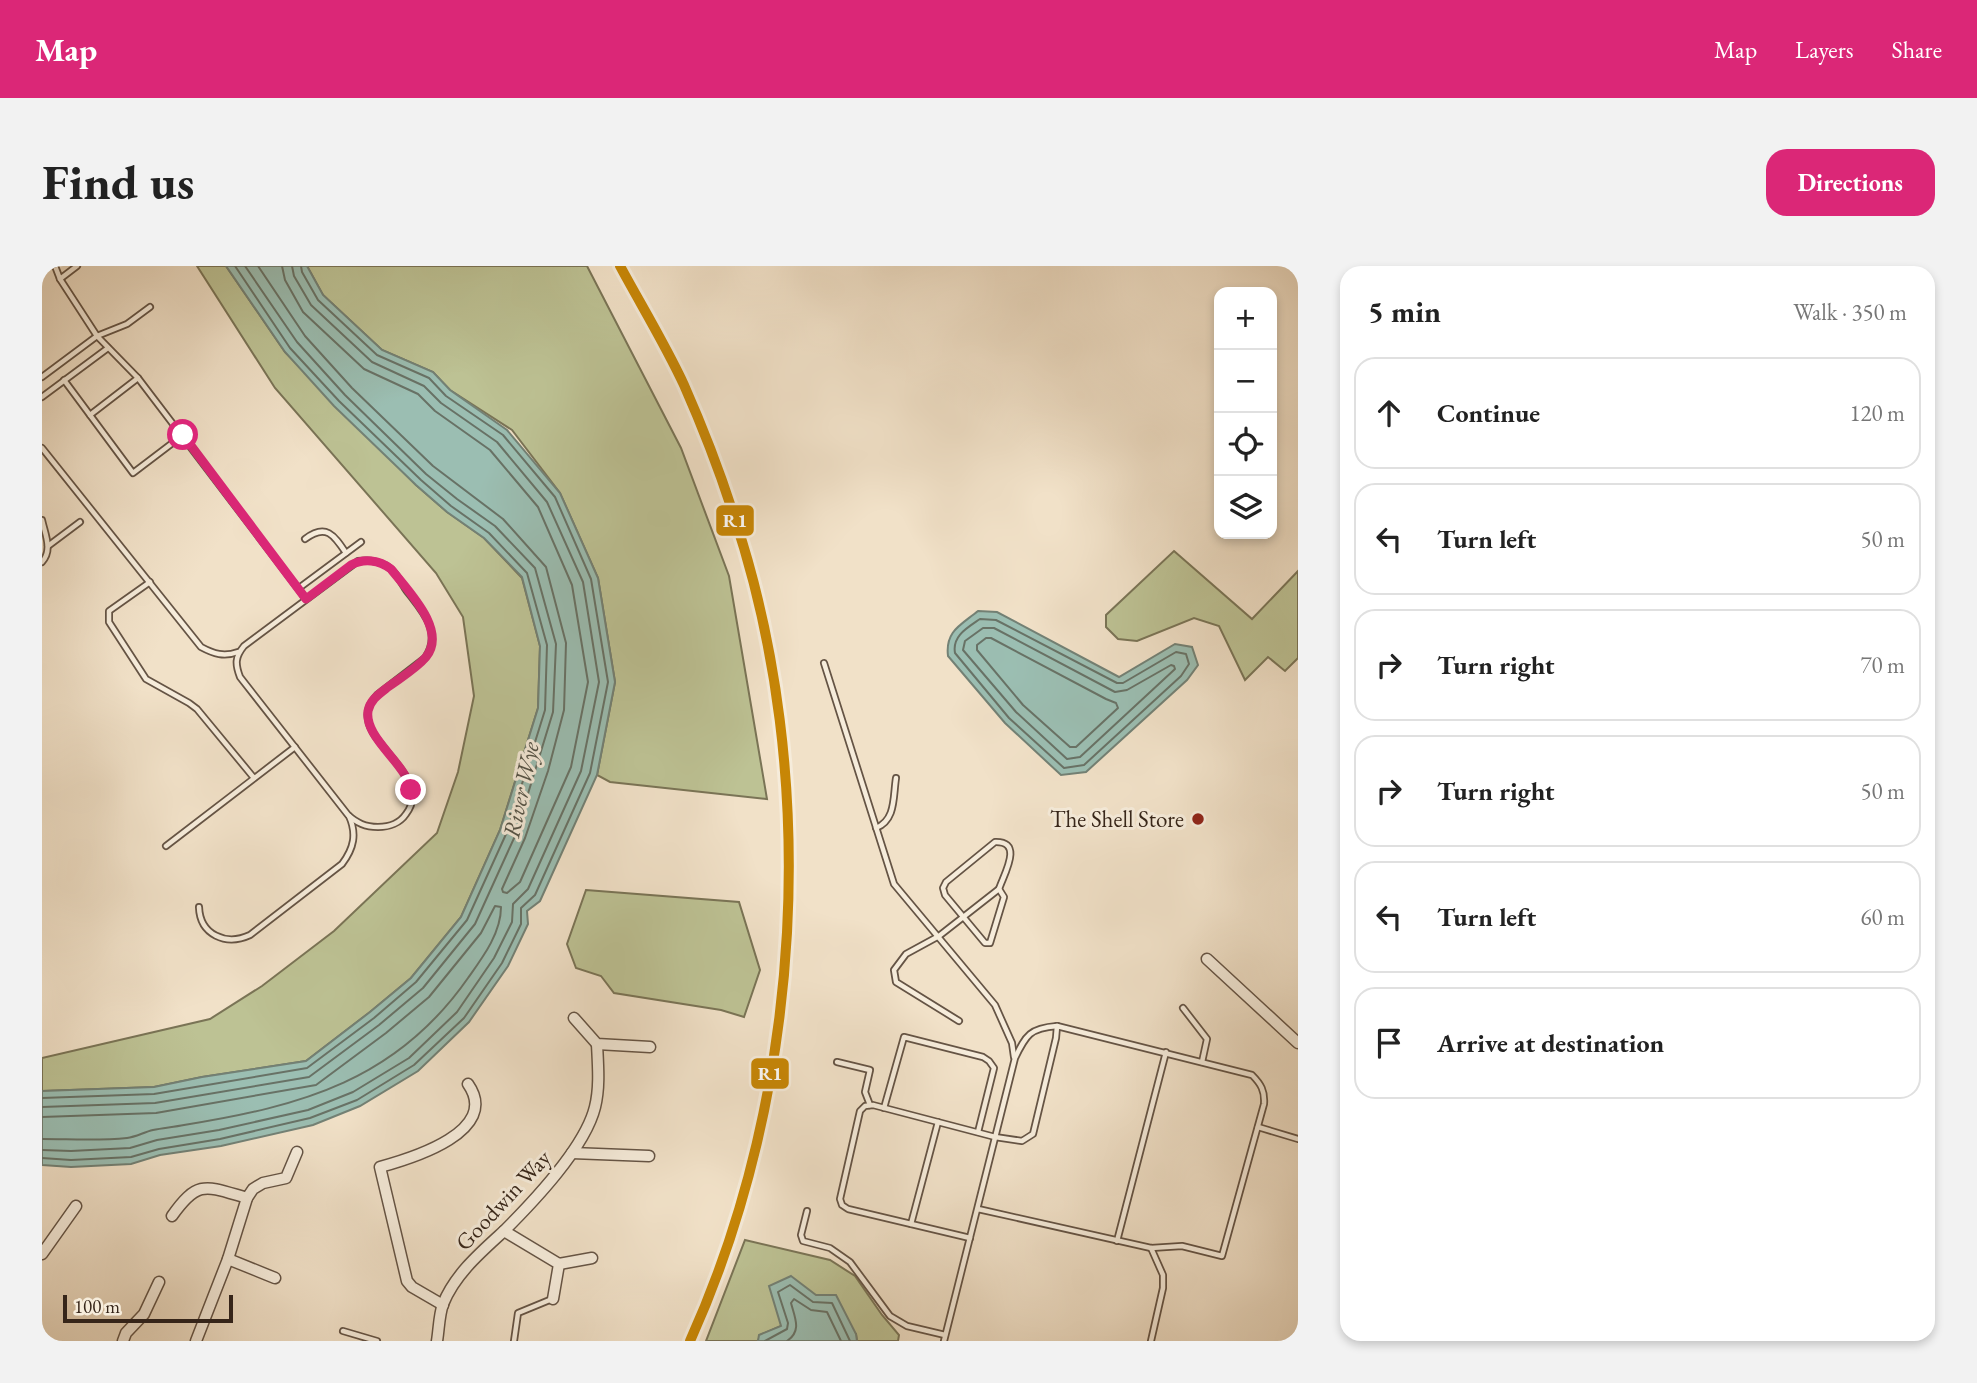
<!DOCTYPE html>
<html lang="en">
<head>
<meta charset="utf-8">
<style>
	:root { --surface:#fff; --page:#f2f2f2; --text:#222; --muted:#767676; --line:#e0e0e0; --accent:#db2777 }
	body { margin:0; font-family:"EB Garamond",serif; background:var(--page); color:var(--text) }
	.controls { position:absolute; right:21px; top:21px; display:grid; overflow:hidden; border-radius:14px; box-shadow:0 4px 10px #0003 }
	.controls button { width:63px; height:63px; display:grid; place-items:center; padding:0; border:0; border-bottom:2px solid var(--line); background:var(--surface); color:var(--text); font:35px sans-serif }
	.scale { position:absolute; left:21px; bottom:18px; width:170px; box-sizing:border-box; padding-left:7px; border:4px solid #362519; border-top:0; font-size:19px; line-height:24px; white-space:nowrap; color:#362519; -webkit-text-stroke:5px #f6ecdb; paint-order:stroke }
	.stop { position:absolute; width:21px; height:21px; margin:-16px; border:5px solid #db2777; border-radius:50%; background:#fff }
	.stop.end { background:#db2777; border-color:#fff; box-shadow:0 2px 7px #0008 }
	.list { margin:0; padding:0; list-style:none }
	h2 { display:flex; justify-content:space-between; align-items:center; height:91px; margin:0; padding:0 28px; font-size:30px }
	h2 small { font-size:23px; font-weight:400; color:var(--muted) }
	.list li { display:grid; grid-template-columns:46px 1fr auto; gap:21px; align-items:center; box-sizing:border-box; height:112px; margin:0 14px 14px; padding:0 14px; border:2px solid var(--line); border-radius:21px }
	.list b { display:block; font-size:26px; white-space:nowrap }
	.list em { font-size:23px; font-style:normal; color:var(--muted) }
	.icon { flex:none; width:38px; height:38px; fill:none; stroke:currentColor; stroke-width:2; stroke-linecap:round; stroke-linejoin:round }
	.map { position:relative; flex:none; width:1256px; height:1075px; overflow:hidden; border-radius:21px }
	header { display:flex; align-items:center; gap:42px; box-sizing:border-box; height:98px; padding:0 35px; background:var(--accent); color:#fff }
	header strong { font-size:33px }
	nav { display:flex; gap:38px; margin-inline-start:auto; font-size:24px }
	.intro { display:flex; align-items:center; justify-content:space-between; box-sizing:border-box; height:168px; padding:0 42px }
	h1 { margin:0; font-size:49px }
	.button { padding:18px 32px; border-radius:21px; background:var(--accent); color:#fff; font-size:24px; font-weight:700 }
	main { display:flex; gap:42px; padding:0 42px }
	aside { flex:1; background:var(--surface); border-radius:21px; box-shadow:0 4px 10px #0003 }
	.map>svg:first-child { display:block }
	.green { fill:#bdc294; stroke:#7a7456; stroke-width:2 }
	.water { fill:#9bbeb2; stroke:#738175; stroke-width:2 }
	.lines { fill:none; stroke-linecap:round; stroke-linejoin:round }
	.shore { stroke:#687266; stroke-width:2 }
	.service-casing { stroke:#655445; stroke-width:8 }
	.minor-casing { stroke:#655445; stroke-width:13 }
	.service { stroke:#f6ecdb; stroke-width:4.5 }
	.minor { stroke:#f6ecdb; stroke-width:10 }
	.rail-1-casing { stroke:#f6ecdb; stroke-width:16 }
	.rail-1 { stroke:#c78606; stroke-width:10 }
	.route { stroke:#db2777; stroke-width:9 }
	.poi-dot { fill:#8f2418; stroke:#f6ecdb; stroke-width:2.5 }
	.labels { text-anchor:middle; stroke-width:6; stroke-linejoin:round; paint-order:stroke }
	.poi-label { font-size:23px; fill:#362519; stroke:#f6ecdb; text-anchor:end }
	.street-label { font-size:23px; fill:#362519; stroke:#f6ecdb }
	.water-label { font-size:24px; font-style:italic; fill:#545347; stroke:#f6ecdb }
	.line-badge { stroke:#f6ecdb; stroke-width:2.5 }
	.badge-label { font-size:19px; text-anchor:middle; font-weight:bold; fill:#fff }
</style>
</head>
<body>
<header>
<strong>Map</strong>
<nav><a>Map</a><a>Layers</a><a>Share</a></nav>
</header>
<div class="intro"><h1>Find us</h1><a class="button">Directions</a></div>
<main>
<div class="map">
<svg width="1256" height="1075" viewBox="0 0 1256 1075">
	<rect width="100%" height="100%" fill="#f1e1c8"/>
	<filter id="stains"><feTurbulence type="fractalNoise" baseFrequency=".00286" numOctaves="4"/><feColorMatrix values="0 0 0 0 .2 0 0 0 0 .09 0 0 0 0 .02 0 0 0 .5 -.17"/></filter>
	<radialGradient id="worn" r=".72"><stop offset=".6" stop-color="#630" stop-opacity="0"/><stop offset="1" stop-color="#630" stop-opacity=".3"/></radialGradient>
	<g class="green">
		<polygon points="155,0 184,0 243,86 374,219 405,246 442,272 480,312 498,380 496,442 458,564 419,651 369,712 328,746 264,795 160,811 112,821 0,825 0,792 168,753 220,720 292,665 395,567 416,506 432,430 421,351 394,307 233,122"/>
		<polygon points="265,0 545,0 639,182 687,310 725,533 568,516 555,509 573,416 556,312 518,227 470,164 408,124 391,106 340,84 281,29"/>
		<polygon points="1132,285 1210,353 1256,305 1256,392 1243,405 1226,391 1203,414 1177,360 1152,352 1095,375 1076,373 1064,361 1064,349"/>
		<polygon points="544,624 697,636 718,704 702,751 679,744 572,727 559,710 534,702 525,678"/>
		<polygon points="703,974 788,994 813,1010 840,1049 857,1069 856,1075 815,1075 814,1068 739,1060 718,1069 716,1075 664,1075"/>
	</g>
	<g class="water">
		<polygon points="184,0 265,0 281,29 340,84 391,106 408,124 465,164 518,227 556,312 573,416 555,509 498,635 485,645 486,658 466,700 427,756 376,805 318,840 271,859 179,880 118,889 89,898 29,901 0,899 0,825 112,821 160,811 264,795 328,746 369,712 419,651 458,564 496,442 498,380 480,311 442,272 405,246 374,219 292,140 243,86"/>
		<path d="M936 345 955 346 1077 411 1133 378 1150 381 1156 399 1145 414 1044 506 1019 509 963 457 906 390C903 365 919 359 936 345Z"/>
		<polygon points="749,1010 774,1029 794,1029 814,1068 815,1075 716,1075 717,1069 739,1060 727,1020"/>
	</g>
	<g class="lines">
		<g class="shore">
			<polyline points="216,0 263,70 310,122 391,200 461,253 504,301 524,377 522,444 506,505 483,572 460,623 461,626 465,627 478,616 529,501 546,416 530,319 496,241 448,184 393,145 376,128 322,103 261,46 243,14 240,0"/>
			<path d="M938 353 954 354 1075 417H1081L1134 386 1144 388 1147 398 1139 410 1042 499 1022 502 967 452 913 387C910 370 925 362 938 353Z"/>
			<polygon points="941,362 952,362 1073,426 1085,424 1129,399 1132,400 1133,403 1038,491 1025,493 974,446 921,384 923,375"/>
			<polygon points="944,372 949,372 1064,433 1074,437 1076,442 1034,481 1028,481 981,439 935,384 935,379"/>
			<polyline points="0,832 112,828 265,802 332,752 374,716 425,654 465,566 503,444 505,379 485,307 447,267 409,240 379,214 297,135 248,82 193,0"/>
			<polyline points="0,841 113,837 267,811 337,759 381,722 433,658 473,570 511,446 514,378 493,302 453,260 415,233 384,208 303,129 255,76 203,0"/>
			<path d="M0 851 114 847 274 819 344 767 387 731 439 667 453 640 459 641C459 667 441 691 426 712 355 814 260 840 142 859 132 861 121 862 111 864 102 866 94 871 85 872 57 875 28 873 0 873"/>
			<polyline points="0,884 29,885 88,882 115,874 177,864 266,844 311,826 367,792 415,746 452,692 470,656 471,638 486,623 539,505 557,416 541,316 505,236 455,176 399,137 382,120 330,96 269,39 252,10 250,0"/>
			<polyline points="0,892 29,894 89,891 117,883 178,873 268,852 315,834 372,799 422,752 460,697 479,658 479,642 493,629 548,507 566,416 549,313 513,231 461,169 404,130 387,112 335,89 276,34 260,6 259,0"/>
			<polyline points="723,1075 745,1063 746,1057 736,1026 748,1019 771,1036 790,1037 808,1075"/>
			<path d="M745 1075C760 1065 753 1052 749 1037L752 1033 769 1044 785 1046 799 1075"/>
		</g>
		<defs>
			<g id="service">
				<polyline points="13,0 18,13 55,70 96,112 264,333"/>
				<polyline points="0,2 2,0"/>
				<polyline points="18,13 35,0"/>
				<polyline points="0,111 55,70 85,58 108,41"/>
				<polyline points="22,114 91,207 141,169"/>
				<polyline points="0,131 66,82"/>
				<polyline points="48,149 96,112"/>
				<path d="M0 182 159 381C172 388 182 391 196 386"/>
				<path d="M0 254C3 268 11 284 0 296"/>
				<path d="M263 273C284 257 292 269 304 287"/>
				<polyline points="6,280 38,256"/>
				<path d="M316 295C324 294 335 295 343 299 352 303 359 316 364 324 380 345 401 366 383 392L335 429C329 436 324 443 326 453 329 482 390 514 364 548 358 557 347 561 336 561 323 561 315 557 306 549L198 411C193 398 193 391 202 380Z"/>
				<polyline points="108,316 67,345 67,356 104,413 147,437 155,443 212,512"/>
				<polyline points="257,322 319,276"/>
				<polyline points="782,397 852,618 953,739 970,777 972,791"/>
				<path d="M834 562C854 554 851 531 854 512"/>
				<path d="M953 576C982 575 962 608 957 623L962 631 948 677H943L903 629 901 622 904 616Z"/>
				<polyline points="124,580 253,481"/>
				<path d="M157 641C158 669 184 680 208 669L300 598C312 582 315 568 307 550"/>
				<polyline points="1141,742 1165,773 1160,796"/>
				<polyline points="917,755 854,716 852,704 864,688 897,670 957,623"/>
				<polyline points="795,796 828,804 823,826 828,839"/>
				<polyline points="842,842 862,771 941,791 947,795 952,802 936,866"/>
				<polyline points="1216,861 1256,873"/>
				<polyline points="765,945 759,969 761,975 788,982 808,996 848,1050 865,1060 903,1069"/>
				<polyline points="869,958 896,856"/>
				<polyline points="928,972 806,943 800,939 798,933 818,845 823,840 831,839 953,871 980,875 991,868 1014,772 1015,760"/>
				<polyline points="1075,975 1124,786"/>
				<polyline points="301,1065 335,1075"/>
				<polyline points="472,1075 476,1047 510,1033"/>
				<path d="M902 1075 973 792C984 769 988 762 1015 760L1210 809C1219 818 1223 825 1222 838L1180 990 1140 980 1109 982 936 943"/>
				<polyline points="1109,1075 1121,1022 1121,1009 1109,982"/>
			</g>
			<g id="minor">
				<polyline points="1165,693 1256,777"/>
				<polyline points="532,752 555,778 608,781"/>
				<polyline points="530,887 607,890"/>
				<path d="M130 950C156 913 164 920 205 932"/>
				<polyline points="462,965 517,998 511,1033"/>
				<polyline points="0,988 34,940"/>
				<polyline points="186,993 233,1012"/>
				<polyline points="517,998 550,992"/>
				<path d="M401 1039 370 1021 365 1015 338 901C371 892 459 865 426 818"/>
				<polyline points="81,1075 84,1067 102,1048 117,1016"/>
				<polyline points="154,1075 186,993 205,932 211,923 221,917 244,912 255,886"/>
				<path d="M395 1075C397 1063 397 1049 401 1038 413 1008 439 986 462 965 491 936 543 882 553 841 558 821 556 799 555 778"/>
			</g>
		</defs>
		<use href="#service" class="service-casing"/>
		<use href="#minor" class="minor-casing"/>
		<use href="#service" class="service"/>
		<use href="#minor" class="minor"/>
		<defs>
			<path id="rail-1" d="M578 0C599 39 623 78 642 119 661 162 678 206 692 250 779 511 761 825 648 1075"/>
		</defs>
		<use href="#rail-1" class="rail-1-casing"/>
		<use href="#rail-1" class="rail-1"/>
	</g>
	<g class="lines">
		<path class="route" d="M141 169 264 333 309 299C322 292 337 294 349 303 365 324 406 364 384 391 374 403 358 412 346 421 337 428 328 434 326 445 322 472 364 497 369 524"/>
	</g>
	<circle class="poi-dot" cx="1156" cy="553" r="7"/>
	<g class="labels">
		<g class="poi-label">
			<text x="1142" y="561">The Shell Store</text>
		</g>
		<g class="street-label">
			<text transform="translate(461 934) rotate(-47)" y="8">Goodwin Way</text>
		</g>
		<g class="water-label">
			<text transform="translate(479 524) rotate(-78)" y="8">River Wye</text>
		</g>
	</g>
	<g class="line-badge">
		<rect x="673" y="238" width="40" height="33" rx="7" fill="#c78606"/>
		<rect x="708" y="791" width="40" height="33" rx="7" fill="#c78606"/>
	</g>
	<g class="badge-label">
		<text x="693" y="261">R1</text>
		<text x="728" y="814">R1</text>
	</g>
	<rect width="100%" height="100%" filter="url(#stains)"/>
	<rect width="100%" height="100%" fill="url(#worn)"/>
</svg>
<div class="controls">
<button>+</button>
<button>−</button>
<button><svg class="icon" aria-label="locate" viewBox="0 0 24 24"><circle cx="12" cy="12" r="6"/><path d="M12 2v4M12 18v4M2 12h4M18 12h4"/></svg></button>
<button><svg class="icon" aria-label="layers" viewBox="0 0 24 24"><path d="M12 4l9 5-9 5-9-5zM3 14l9 5 9-5"/></svg></button>
</div>
<div class="scale">100 m</div>
<div class="stop" style="left:141px;top:169px"></div>
<div class="stop end" style="left:369px;top:524px"></div>
</div>
<aside>
<h2>5 min<small>Walk · 350 m</small></h2>
<ul class="list">
<li><svg class="icon" aria-label="ahead" viewBox="0 0 24 24"><path d="M12 20V5M6 11l6-6 6 6"/></svg><div><b>Continue</b></div><em>120 m</em></li>
<li><svg class="icon" aria-label="left" viewBox="0 0 24 24"><path d="M17 20v-9H6M10 6l-5 5 5 5"/></svg><div><b>Turn left</b></div><em>50 m</em></li>
<li><svg class="icon" aria-label="right" viewBox="0 0 24 24"><path d="M7 20v-9h11M14 6l5 5-5 5"/></svg><div><b>Turn right</b></div><em>70 m</em></li>
<li><svg class="icon" aria-label="right" viewBox="0 0 24 24"><path d="M7 20v-9h11M14 6l5 5-5 5"/></svg><div><b>Turn right</b></div><em>50 m</em></li>
<li><svg class="icon" aria-label="left" viewBox="0 0 24 24"><path d="M17 20v-9H6M10 6l-5 5 5 5"/></svg><div><b>Turn left</b></div><em>60 m</em></li>
<li><svg class="icon" aria-label="arrive" viewBox="0 0 24 24"><path d="M6 21V4h12l-3 4 3 4H6"/></svg><div><b>Arrive at destination</b></div></li>
</ul>
</aside>
</main>
</body>
</html>
